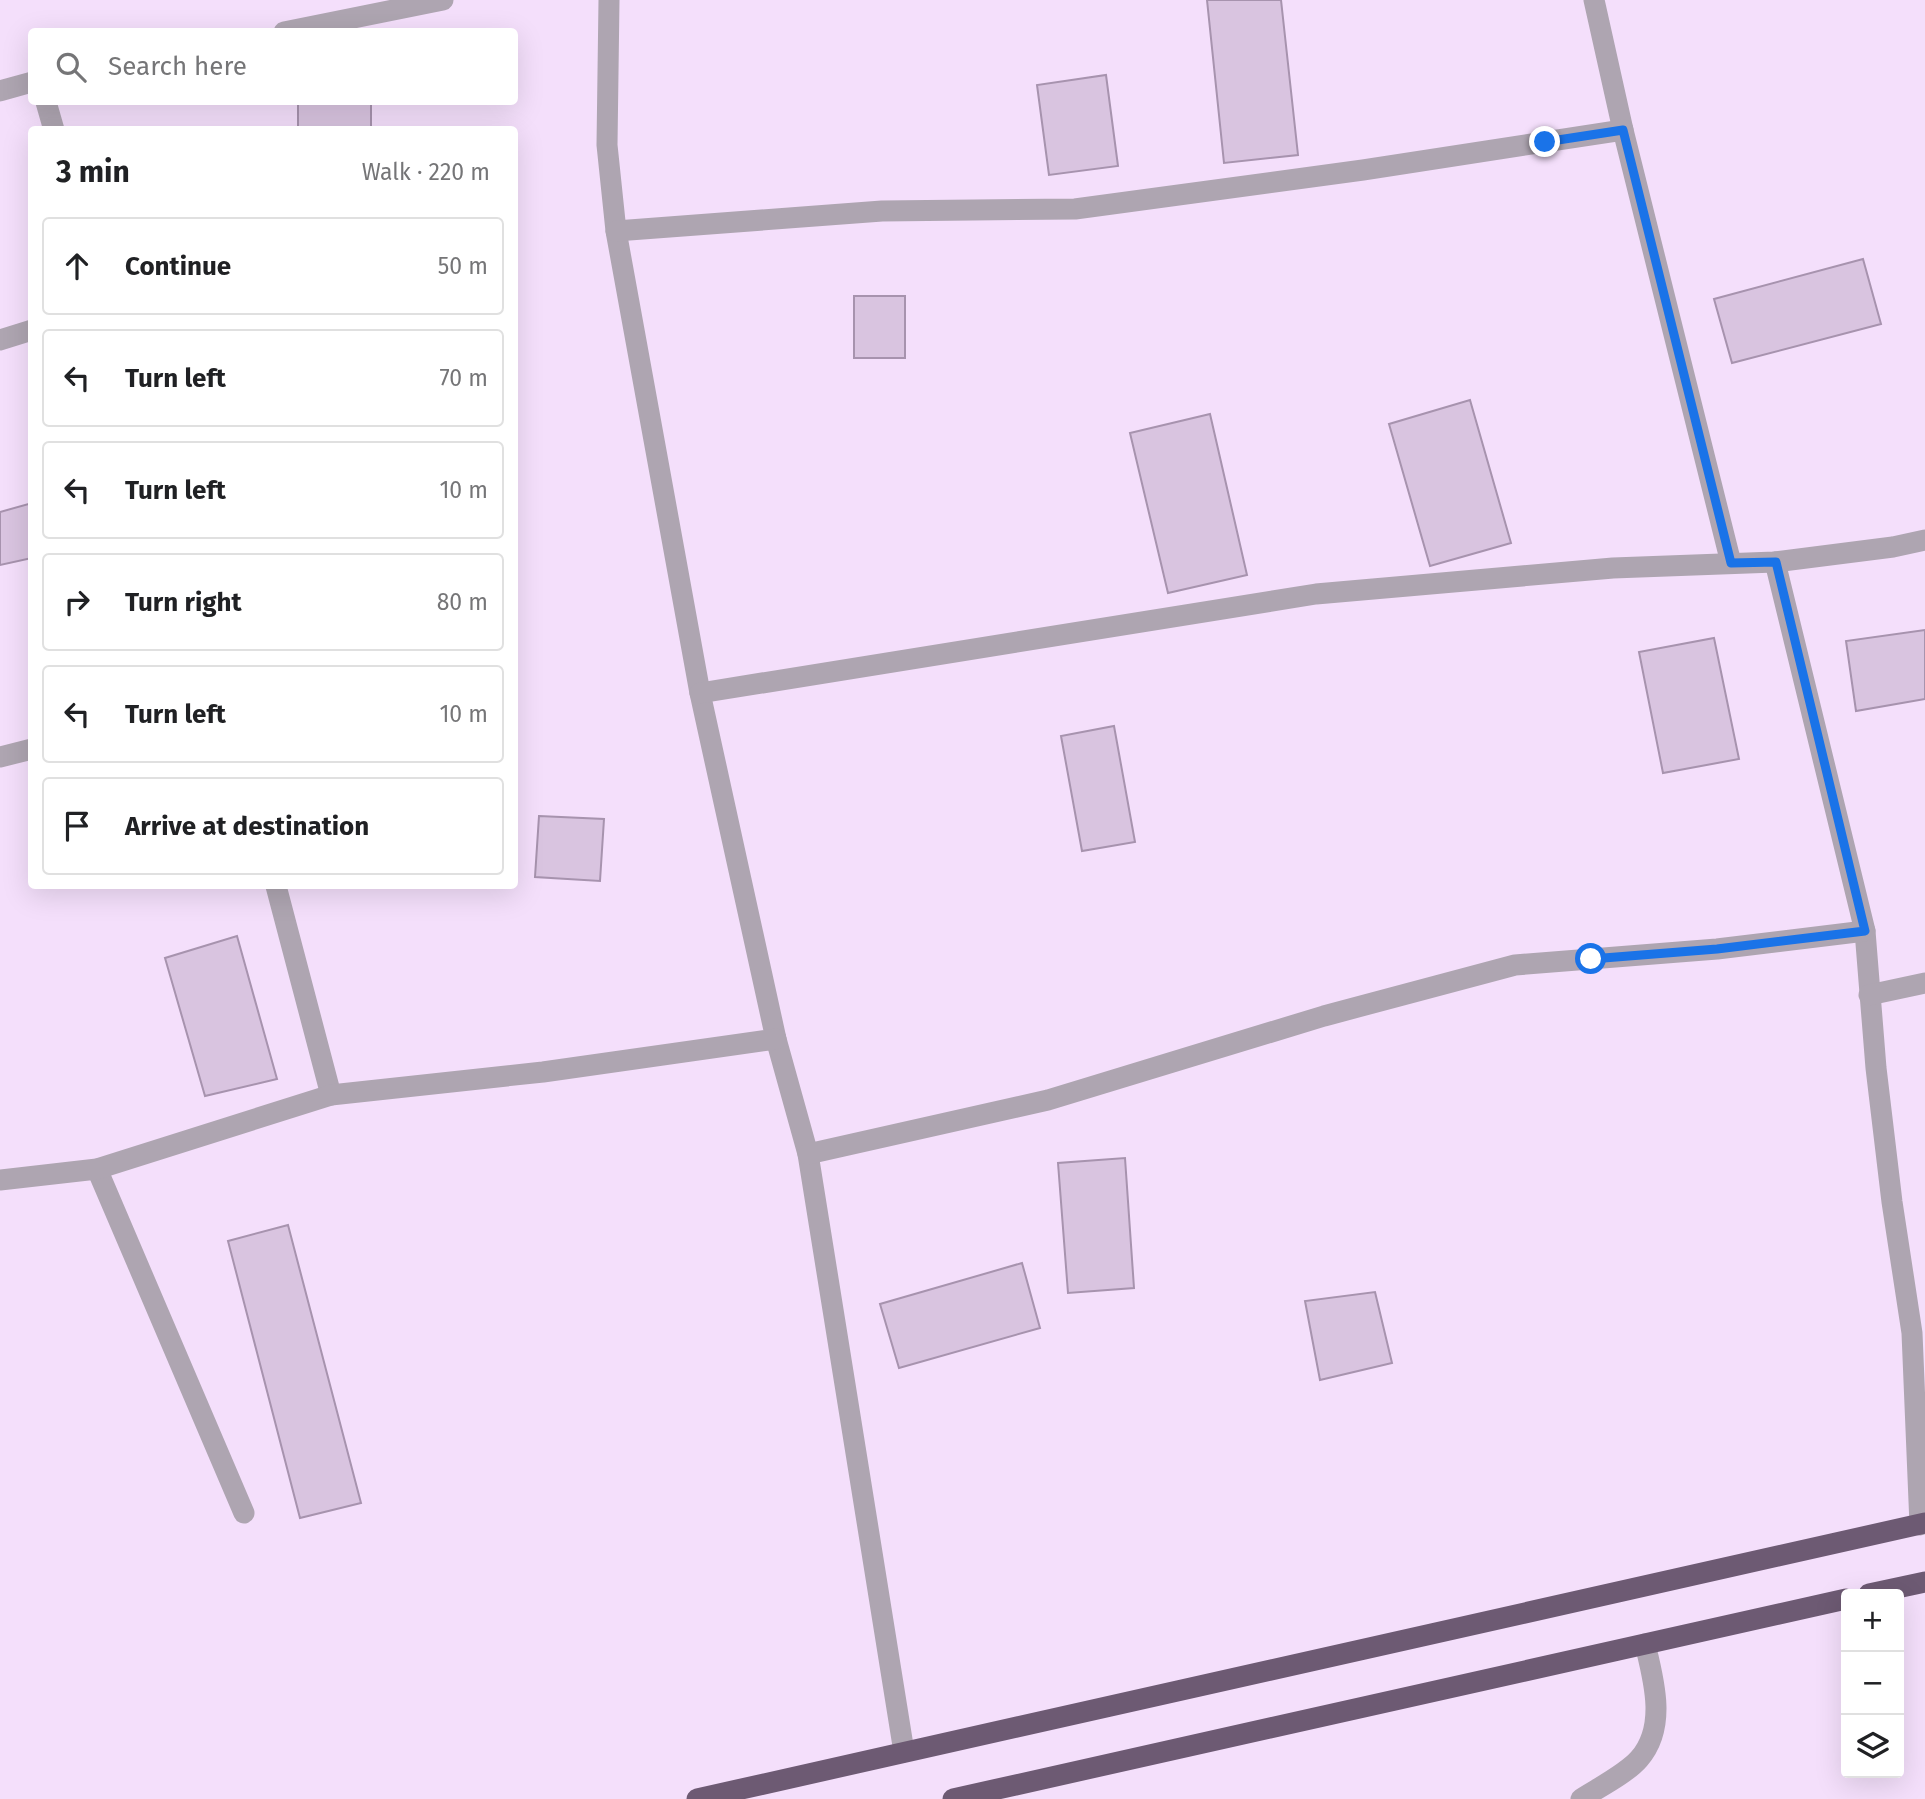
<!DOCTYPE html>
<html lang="en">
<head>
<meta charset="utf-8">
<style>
	:root { --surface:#fff; --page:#f6f6f6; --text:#202124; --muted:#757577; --line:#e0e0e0 }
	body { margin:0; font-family:"Fira Sans",sans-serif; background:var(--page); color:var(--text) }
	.controls { position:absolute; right:21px; bottom:21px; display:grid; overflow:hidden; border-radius:7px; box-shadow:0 7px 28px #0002 }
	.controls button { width:63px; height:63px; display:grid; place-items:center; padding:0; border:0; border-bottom:2px solid var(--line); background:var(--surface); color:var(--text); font:35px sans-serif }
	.stop { position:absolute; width:21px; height:21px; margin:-16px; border:5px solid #1a73e8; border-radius:50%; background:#fff }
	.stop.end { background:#1a73e8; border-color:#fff; box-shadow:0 2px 7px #0008 }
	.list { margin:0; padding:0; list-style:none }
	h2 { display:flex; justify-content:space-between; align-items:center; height:91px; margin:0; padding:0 28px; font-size:30px }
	h2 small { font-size:23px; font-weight:400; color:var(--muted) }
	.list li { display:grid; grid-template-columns:46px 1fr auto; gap:21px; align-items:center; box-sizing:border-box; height:98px; margin:0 14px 14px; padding:0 14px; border:2px solid var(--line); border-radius:7px }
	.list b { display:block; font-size:26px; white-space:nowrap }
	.list em { font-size:23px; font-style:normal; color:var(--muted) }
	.icon { flex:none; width:38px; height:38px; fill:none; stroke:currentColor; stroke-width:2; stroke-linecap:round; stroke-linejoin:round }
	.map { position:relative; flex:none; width:1925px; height:1799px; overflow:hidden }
	.search { position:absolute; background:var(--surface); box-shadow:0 7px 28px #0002; left:28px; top:28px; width:490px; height:77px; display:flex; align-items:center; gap:18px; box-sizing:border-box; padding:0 24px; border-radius:7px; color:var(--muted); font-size:26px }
	.panel { position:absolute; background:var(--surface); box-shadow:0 7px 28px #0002; left:28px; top:126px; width:490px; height:763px; border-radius:7px }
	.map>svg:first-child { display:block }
	.building { fill:#d9c4e0; stroke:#a793ae; stroke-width:2 }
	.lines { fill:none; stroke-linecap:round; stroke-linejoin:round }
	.lane { stroke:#aea5b1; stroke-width:21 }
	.street { stroke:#aea5b1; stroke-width:21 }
	.highway { stroke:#6d5a73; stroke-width:21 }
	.route { stroke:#1a73e8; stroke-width:9 }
</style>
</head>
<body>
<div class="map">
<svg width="1925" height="1799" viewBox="0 0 1925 1799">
	<rect width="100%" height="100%" fill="#f4dffb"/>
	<g class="building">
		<polygon points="1207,0 1281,0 1298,155 1224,163"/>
		<polygon points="1106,75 1118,166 1049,175 1037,85"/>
		<rect x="298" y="102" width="73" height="28"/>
		<polygon points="1863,259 1881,324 1732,363 1714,299"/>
		<rect x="854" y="296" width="51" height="62"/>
		<polygon points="1470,400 1511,543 1430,566 1389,424"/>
		<polygon points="1210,414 1247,575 1168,593 1130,433"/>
		<polygon points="32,503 32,558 0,565 0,512"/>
		<polygon points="1925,630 1925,699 1856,711 1846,641"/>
		<polygon points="1714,638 1739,759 1663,773 1639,652"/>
		<polygon points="1114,726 1135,842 1082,851 1061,736"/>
		<polygon points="539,816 604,819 600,881 535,877"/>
		<polygon points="237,936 277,1079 205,1096 165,958"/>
		<polygon points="1125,1158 1134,1288 1068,1293 1058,1163"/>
		<polygon points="288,1225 361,1503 300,1518 228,1241"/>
		<polygon points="1022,1263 1040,1328 899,1368 880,1304"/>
		<polygon points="1375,1292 1392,1363 1320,1380 1305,1301"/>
	</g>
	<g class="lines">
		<g class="lane">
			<polyline points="97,1169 244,1513"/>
			<path d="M1581 1799C1598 1788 1626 1774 1639 1759 1667 1727 1654 1681 1645 1644"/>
		</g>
		<g class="street">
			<polyline points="609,0 607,145 616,231 700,693 776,1039 808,1154 904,1752"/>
			<polyline points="1594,0 1623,130 1731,563"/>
			<polyline points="284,32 443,0"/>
			<polyline points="0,91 32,82"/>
			<polyline points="46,102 54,130"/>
			<polyline points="616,231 882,211 1075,209 1363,170 1623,130"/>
			<polyline points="0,340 32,330"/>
			<polyline points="1775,562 1865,931 1876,1068 1892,1202 1912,1333 1920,1525"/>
			<polyline points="700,693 1316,594 1613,568 1775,562 1893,547 1925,540"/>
			<polyline points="0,757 32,749"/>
			<polyline points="276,886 331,1095"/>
			<polyline points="1869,995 1925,983"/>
			<polyline points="808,1154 1048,1100 1324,1016 1515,965 1717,949 1865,931"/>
			<polyline points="0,1180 97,1169 331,1095 543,1072 776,1039"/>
		</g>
		<g class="highway">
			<polyline points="1869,1594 1925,1582"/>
			<polyline points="697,1799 1925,1523"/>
			<polyline points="953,1799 1846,1599"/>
		</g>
	</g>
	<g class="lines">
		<polyline class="route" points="1545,142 1623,130 1731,563 1776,562 1865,931 1717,949 1591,959"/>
	</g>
</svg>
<div class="controls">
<button>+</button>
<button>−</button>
<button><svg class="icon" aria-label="layers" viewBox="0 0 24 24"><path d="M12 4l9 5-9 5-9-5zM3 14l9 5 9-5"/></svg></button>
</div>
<div class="stop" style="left:1591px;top:959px"></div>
<div class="stop end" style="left:1545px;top:142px"></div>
<div class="search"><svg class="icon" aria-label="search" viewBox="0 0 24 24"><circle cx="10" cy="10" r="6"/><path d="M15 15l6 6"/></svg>Search here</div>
<section class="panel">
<h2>3 min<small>Walk · 220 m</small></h2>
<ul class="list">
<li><svg class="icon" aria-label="ahead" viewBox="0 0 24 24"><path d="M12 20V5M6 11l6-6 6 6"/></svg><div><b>Continue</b></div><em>50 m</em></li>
<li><svg class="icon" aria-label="left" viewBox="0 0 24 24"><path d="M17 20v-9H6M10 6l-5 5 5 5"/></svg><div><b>Turn left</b></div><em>70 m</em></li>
<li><svg class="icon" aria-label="left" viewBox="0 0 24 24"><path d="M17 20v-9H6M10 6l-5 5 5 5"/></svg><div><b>Turn left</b></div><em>10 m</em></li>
<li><svg class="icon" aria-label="right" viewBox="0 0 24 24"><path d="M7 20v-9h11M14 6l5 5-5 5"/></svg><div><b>Turn right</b></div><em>80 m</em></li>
<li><svg class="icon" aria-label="left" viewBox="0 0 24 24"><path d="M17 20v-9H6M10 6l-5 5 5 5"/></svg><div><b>Turn left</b></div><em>10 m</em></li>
<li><svg class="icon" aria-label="arrive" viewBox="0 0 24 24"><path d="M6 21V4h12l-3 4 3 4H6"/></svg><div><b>Arrive at destination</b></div></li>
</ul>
</section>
</div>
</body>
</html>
